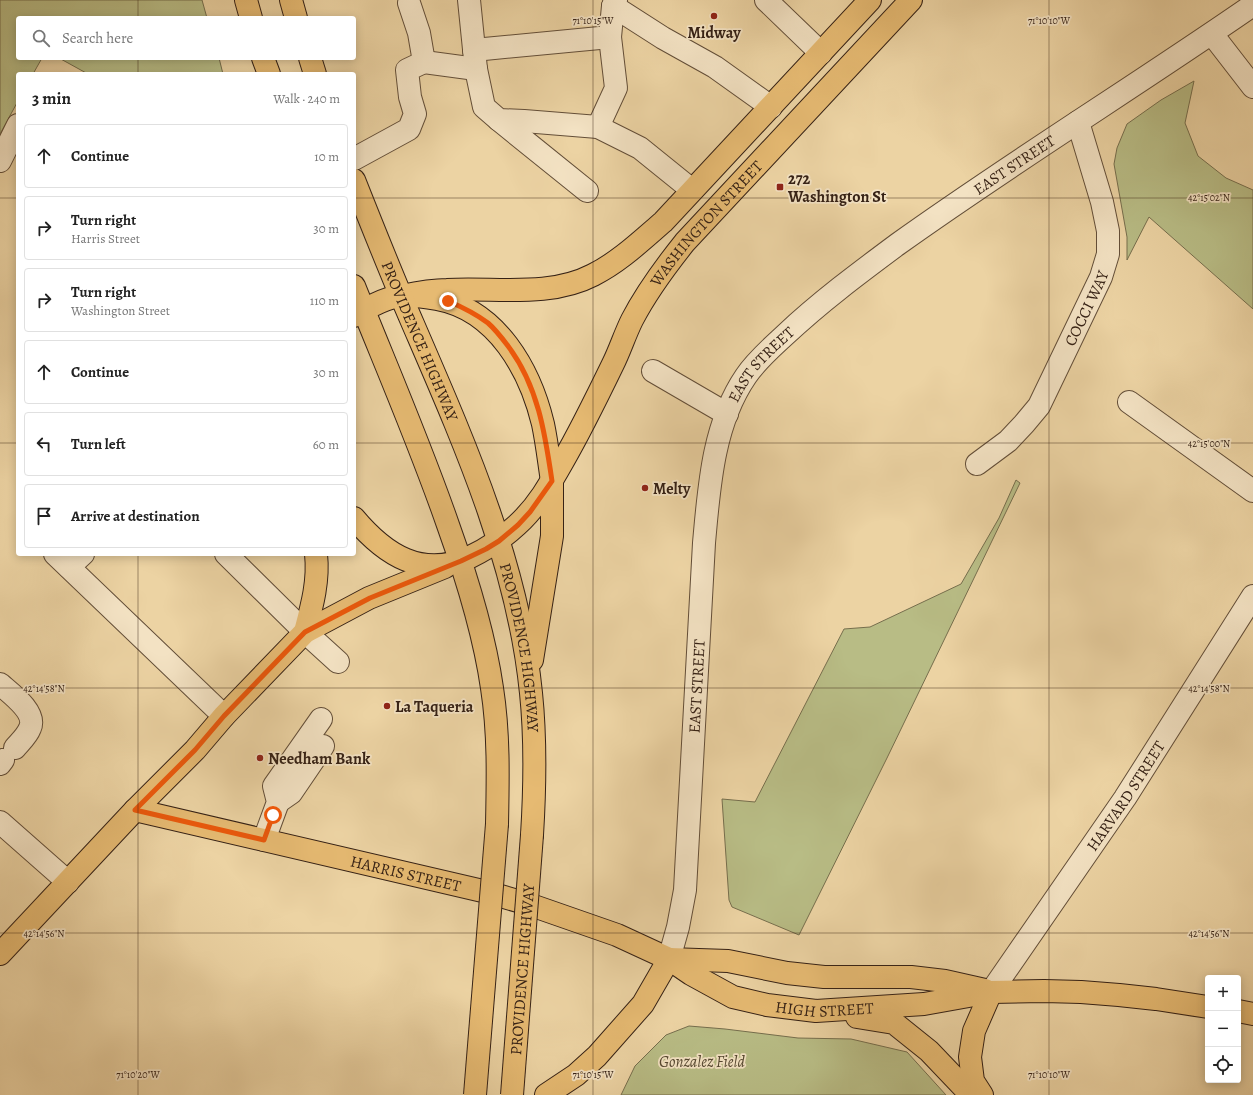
<!DOCTYPE html>
<html lang="en">
<head>
<meta charset="utf-8">
<style>
	:root { --surface:#fff; --page:#f6f6f6; --text:#222; --muted:#767676; --line:#e0e0e0 }
	body { margin:0; font-family:Alegreya,serif; background:var(--page); color:var(--text) }
	.controls { position:absolute; right:12px; bottom:12px; display:grid; overflow:hidden; border-radius:4px; box-shadow:0 2px 10px #0003 }
	.controls button { width:36px; height:36px; display:grid; place-items:center; padding:0; border:0; border-bottom:1px solid var(--line); background:var(--surface); color:var(--text); font:20px sans-serif }
	.stop { position:absolute; width:12px; height:12px; margin:-9px; border:3px solid #ea580c; border-radius:50%; background:#fff }
	.stop.end { background:#ea580c; border-color:#fff; box-shadow:0 1px 4px #0008 }
	.list { margin:0; padding:0; list-style:none }
	h2 { display:flex; justify-content:space-between; align-items:center; height:52px; margin:0; padding:0 16px; font-size:17px }
	h2 small { font-size:13px; font-weight:400; color:var(--muted) }
	.list li { display:grid; grid-template-columns:26px 1fr auto; gap:12px; align-items:center; box-sizing:border-box; height:64px; margin:0 8px 8px; padding:0 8px; border:1px solid var(--line); border-radius:4px }
	.list b { display:block; font-size:15px; white-space:nowrap }
	.list p { margin:0; font-size:13px; white-space:nowrap; color:var(--muted) }
	.list em { font-size:13px; font-style:normal; color:var(--muted) }
	.icon { flex:none; width:22px; height:22px; fill:none; stroke:currentColor; stroke-width:2; stroke-linecap:round; stroke-linejoin:round }
	.map { position:relative; flex:none; width:1253px; height:1095px; overflow:hidden }
	.search { position:absolute; background:var(--surface); box-shadow:0 2px 10px #0003; left:16px; top:16px; width:340px; height:44px; display:flex; align-items:center; gap:10px; box-sizing:border-box; padding:0 14px; border-radius:4px; color:var(--muted); font-size:15px }
	.panel { position:absolute; background:var(--surface); box-shadow:0 2px 10px #0003; left:16px; top:72px; width:340px; height:484px; border-radius:4px }
	.map>svg:first-child { display:block }
	.green { fill:#b8bc85; stroke:#766e4d }
	.lines { fill:none; stroke-linecap:round; stroke-linejoin:round }
	.minor-casing { stroke:#634e38; stroke-width:24 }
	.major-casing { stroke:#352115; stroke-width:24 }
	.highway-casing { stroke:#352115; stroke-width:24 }
	.minor { stroke:#f3e2c3; stroke-width:22 }
	.major { stroke:#e6ba72; stroke-width:22 }
	.highway { stroke:#e6ba72; stroke-width:22 }
	.highway-bridge-casing { stroke:#352115; stroke-width:24; stroke-linecap:butt }
	.highway-bridge { stroke:#e6ba72; stroke-width:22 }
	.route { stroke:#ea580c; stroke-width:5 }
	.ticks { fill:none; stroke:#352115; stroke-width:1; stroke-opacity:0.45 }
	.poi-dot { fill:#8f2418; stroke:#f3e2c3; stroke-width:1.5 }
	.labels { text-anchor:middle; stroke-width:3.5; stroke-linejoin:round; paint-order:stroke }
	.poi-label { font-size:16px; font-weight:bold; fill:#352115; stroke:#f3e2c3; text-anchor:start }
	.street-label { font-size:16px; fill:#352115; stroke:#f3e2c3 }
	.park-label { font-size:16px; font-style:italic; fill:#564831; stroke:#f3e2c3 }
	.ticks-label { font-size:10px; text-anchor:middle; fill:#352115; stroke:#f3e2c3; stroke-width:3.5; stroke-linejoin:round; paint-order:stroke }
</style>
</head>
<body>
<div class="map">
<svg width="1253" height="1095" viewBox="0 0 1253 1095">
	<rect width="100%" height="100%" fill="#ecd3a3"/>
	<filter id="stains"><feTurbulence type="fractalNoise" baseFrequency=".005" numOctaves="4"/><feColorMatrix values="0 0 0 0 .2 0 0 0 0 .09 0 0 0 0 .02 0 0 0 .5 -.17"/></filter>
	<radialGradient id="worn" r=".72"><stop offset=".6" stop-color="#630" stop-opacity="0"/><stop offset="1" stop-color="#630" stop-opacity=".3"/></radialGradient>
	<g class="green">
		<polygon points="0,0 202,0 207,18 18,18 18,58 42,58 33,74 18,74 18,101 0,134"/>
		<polygon points="59,58 219,58 223,74 88,74"/>
		<polygon points="1194,81 1185,123 1198,156 1226,178 1253,190 1253,309 1149,217 1127,260 1127,237 1114,164 1117,148 1127,124 1161,100"/>
		<polygon points="1016,480 1020,483 887,758 799,935 732,907 729,900 722,799 755,802 844,629 870,627 961,584 999,518"/>
		<polygon points="689,1026 725,1029 798,1038 851,1039 907,1052 946,1095 621,1095 635,1066 666,1035"/>
	</g>
	<g class="lines">
		<defs>
			<g id="minor">
				<polyline points="469,0 476,69 484,107 499,120 524,121 598,127 640,148 692,190"/>
				<polyline points="766,0 821,53"/>
				<polyline points="613,6 663,38 715,67 771,107"/>
				<polyline points="1212,34 1253,87"/>
				<polyline points="474,50 610,37 613,6 616,0"/>
				<polyline points="424,62 476,69"/>
				<polyline points="499,120 587,191"/>
				<polyline points="598,127 616,88 610,37"/>
				<polyline points="354,159 409,129 415,114 410,97 407,70 424,62 419,33 409,3"/>
				<polyline points="0,161 18,125"/>
				<polyline points="653,371 727,414"/>
				<polyline points="1129,402 1253,491"/>
				<path id="s1" d="M977 464 1008 441 1024 424 1039 406 1101 277 1108 254V231L1102 202 1078 122"/>
				<polyline points="55,554 224,716"/>
				<polyline points="226,554 305,632 338,662"/>
				<polyline points="69,567 83,554"/>
				<path d="M0 684C10 693 37 712 30 728 27 736 20 742 15 748"/>
				<polyline points="0,764 3,760"/>
				<polyline points="278,802 291,793 323,746"/>
				<polyline points="0,822 68,882"/>
				<polyline points="264,840 278,802 274,786 321,719"/>
				<path id="s2" d="M669 959 678 927 685 890 704 543C709 487 713 424 746 376 756 361 771 348 785 335 820 302 859 273 898 244 1014 161 1136 86 1253 5"/>
				<path id="s3" d="M991 992 1125 798 1253 596"/>
			</g>
			<g id="major">
				<path d="M402 296C416 293 431 290 447 290 494 287 549 298 593 275 619 262 641 241 663 222L870 0"/>
				<path d="M354 316C367 308 386 297 401 296 413 295 426 297 437 299 497 310 530 370 543 424 547 443 549 462 552 481"/>
				<path id="s4" d="M354 518C385 555 422 579 470 557 487 549 503 538 517 525 537 507 550 484 563 461 581 430 597 397 613 364 620 350 625 334 632 320 647 291 665 267 685 242L911 0"/>
				<path d="M305 632C312 606 319 581 316 554"/>
				<path id="s5" d="M135 810 487 892 528 904 617 935 669 959 691 974 733 997 767 1005 816 1011 924 1004 991 992 1044 991 1081 992 1119 995 1156 999 1208 1007"/>
				<polyline points="0,954 135,810 195,750 224,716 305,632 369,598 445,567"/>
				<polyline points="669,959 728,961 787,973 824,977 911,977 945,981 985,990"/>
				<polyline points="1238,1011 1253,1014"/>
				<polyline points="857,1017 894,1023 929,1051 971,1095"/>
				<polyline points="546,1095 576,1075 597,1056 643,1004 669,959"/>
				<polyline points="982,1095 973,1081 970,1057 974,1031 991,992"/>
			</g>
			<g id="highway">
				<polyline points="246,0 251,18"/>
				<polyline points="291,0 296,18"/>
				<polyline points="263,58 269,74"/>
				<polyline points="310,58 315,74"/>
				<path id="s6" d="M354 180C373 228 392 276 413 324 464 442 518 563 531 693 536 741 535 787 532 835"/>
				<path d="M354 286C386 366 420 444 448 525 467 578 484 632 492 688 499 733 498 778 497 824"/>
				<polyline points="532,660 552,536 552,481"/>
			</g>
		</defs>
		<use href="#minor" class="minor-casing"/>
		<use href="#major" class="major-casing"/>
		<use href="#highway" class="highway-casing"/>
		<use href="#minor" class="minor"/>
		<use href="#major" class="major"/>
		<use href="#highway" class="highway"/>
		<defs>
			<g id="highway-bridge">
				<polyline points="475,1095 497,824"/>
				<path id="s7" d="M512 1095 532 835"/>
			</g>
		</defs>
		<use href="#highway-bridge" class="highway-bridge-casing"/>
		<use href="#highway-bridge" class="highway-bridge"/>
	</g>
	<g class="lines">
		<path class="route" d="M273 815 264 840 135 810 195 750 224 716 305 632 370 598 461 561 486 549 499 541 518 525 530 512 552 481C545 433 538 386 508 346 502 338 496 330 488 323 476 314 462 307 448 301"/>
	</g>
	<path class="ticks" d="M138 0V18M593 0V1095M1049 0V1095M138 58V74M0 198H18M354 198H1253M0 443H18M354 443H1253M138 554V1095M0 688H1253M0 933H1253"/>
	<g class="poi-dot">
		<circle cx="714" cy="16" r="4"/>
		<rect x="776" y="183" width="8" height="8" rx="2"/>
		<circle cx="645" cy="488" r="4"/>
		<circle cx="387" cy="706" r="4"/>
		<circle cx="260" cy="758" r="4"/>
	</g>
	<g class="labels">
		<g class="poi-label">
			<text x="714" y="38" text-anchor="middle">Midway</text>
			<text x="788" y="184">272<tspan x="788" dy="18">Washington St</tspan></text>
			<text x="653" y="494">Melty</text>
			<text x="395" y="712">La Taqueria</text>
			<text x="268" y="764">Needham Bank</text>
		</g>
		<g class="street-label">
			<text dy="6" stroke="none"><textPath href="#s2" startOffset="935">EAST STREET</textPath></text>
			<text dy="6" stroke="none"><textPath href="#s4" startOffset="549">WASHINGTON STREET</textPath></text>
			<text dy="6" stroke="none"><textPath href="#s1" startOffset="194">COCCI WAY</textPath></text>
			<text dy="6" stroke="none"><textPath href="#s6" startOffset="174">PROVIDENCE HIGHWAY</textPath></text>
			<text dy="6" stroke="none"><textPath href="#s2" startOffset="611">EAST STREET</textPath></text>
			<text dy="6" stroke="none"><textPath href="#s6" startOffset="498">PROVIDENCE HIGHWAY</textPath></text>
			<text dy="6" stroke="none"><textPath href="#s2" startOffset="275">EAST STREET</textPath></text>
			<text dy="6" stroke="none"><textPath href="#s3" startOffset="238">HARVARD STREET</textPath></text>
			<text dy="6" stroke="none"><textPath href="#s5" startOffset="278">HARRIS STREET</textPath></text>
			<text dy="6" stroke="none"><textPath href="#s7" startOffset="126">PROVIDENCE HIGHWAY</textPath></text>
			<text dy="6" stroke="none"><textPath href="#s5" startOffset="723">HIGH STREET</textPath></text>
		</g>
		<g class="park-label">
			<text x="702" y="1067">Gonzalez Field</text>
		</g>
	</g>
	<g class="ticks-label">
		<text x="593" y="24">71°10'15"W</text>
		<text x="1049" y="24">71°10'10"W</text>
		<text x="1209" y="201">42°15'02"N</text>
		<text x="1209" y="447">42°15'00"N</text>
		<text x="44" y="692">42°14'58"N</text>
		<text x="1209" y="692">42°14'58"N</text>
		<text x="44" y="937">42°14'56"N</text>
		<text x="1209" y="937">42°14'56"N</text>
		<text x="138" y="1078">71°10'20"W</text>
		<text x="593" y="1078">71°10'15"W</text>
		<text x="1049" y="1078">71°10'10"W</text>
	</g>
	<rect width="100%" height="100%" filter="url(#stains)"/>
	<rect width="100%" height="100%" fill="url(#worn)"/>
</svg>
<div class="controls">
<button>+</button>
<button>−</button>
<button><svg class="icon" aria-label="locate" viewBox="0 0 24 24"><circle cx="12" cy="12" r="6"/><path d="M12 2v4M12 18v4M2 12h4M18 12h4"/></svg></button>
</div>
<div class="stop" style="left:273px;top:815px"></div>
<div class="stop end" style="left:448px;top:301px"></div>
<div class="search"><svg class="icon" aria-label="search" viewBox="0 0 24 24"><circle cx="10" cy="10" r="6"/><path d="M15 15l6 6"/></svg>Search here</div>
<section class="panel">
<h2>3 min<small>Walk · 240 m</small></h2>
<ul class="list">
<li><svg class="icon" aria-label="ahead" viewBox="0 0 24 24"><path d="M12 20V5M6 11l6-6 6 6"/></svg><div><b>Continue</b></div><em>10 m</em></li>
<li><svg class="icon" aria-label="right" viewBox="0 0 24 24"><path d="M7 20v-9h11M14 6l5 5-5 5"/></svg><div><b>Turn right</b><p>Harris Street</p></div><em>30 m</em></li>
<li><svg class="icon" aria-label="right" viewBox="0 0 24 24"><path d="M7 20v-9h11M14 6l5 5-5 5"/></svg><div><b>Turn right</b><p>Washington Street</p></div><em>110 m</em></li>
<li><svg class="icon" aria-label="ahead" viewBox="0 0 24 24"><path d="M12 20V5M6 11l6-6 6 6"/></svg><div><b>Continue</b></div><em>30 m</em></li>
<li><svg class="icon" aria-label="left" viewBox="0 0 24 24"><path d="M17 20v-9H6M10 6l-5 5 5 5"/></svg><div><b>Turn left</b></div><em>60 m</em></li>
<li><svg class="icon" aria-label="arrive" viewBox="0 0 24 24"><path d="M6 21V4h12l-3 4 3 4H6"/></svg><div><b>Arrive at destination</b></div></li>
</ul>
</section>
</div>
</body>
</html>
